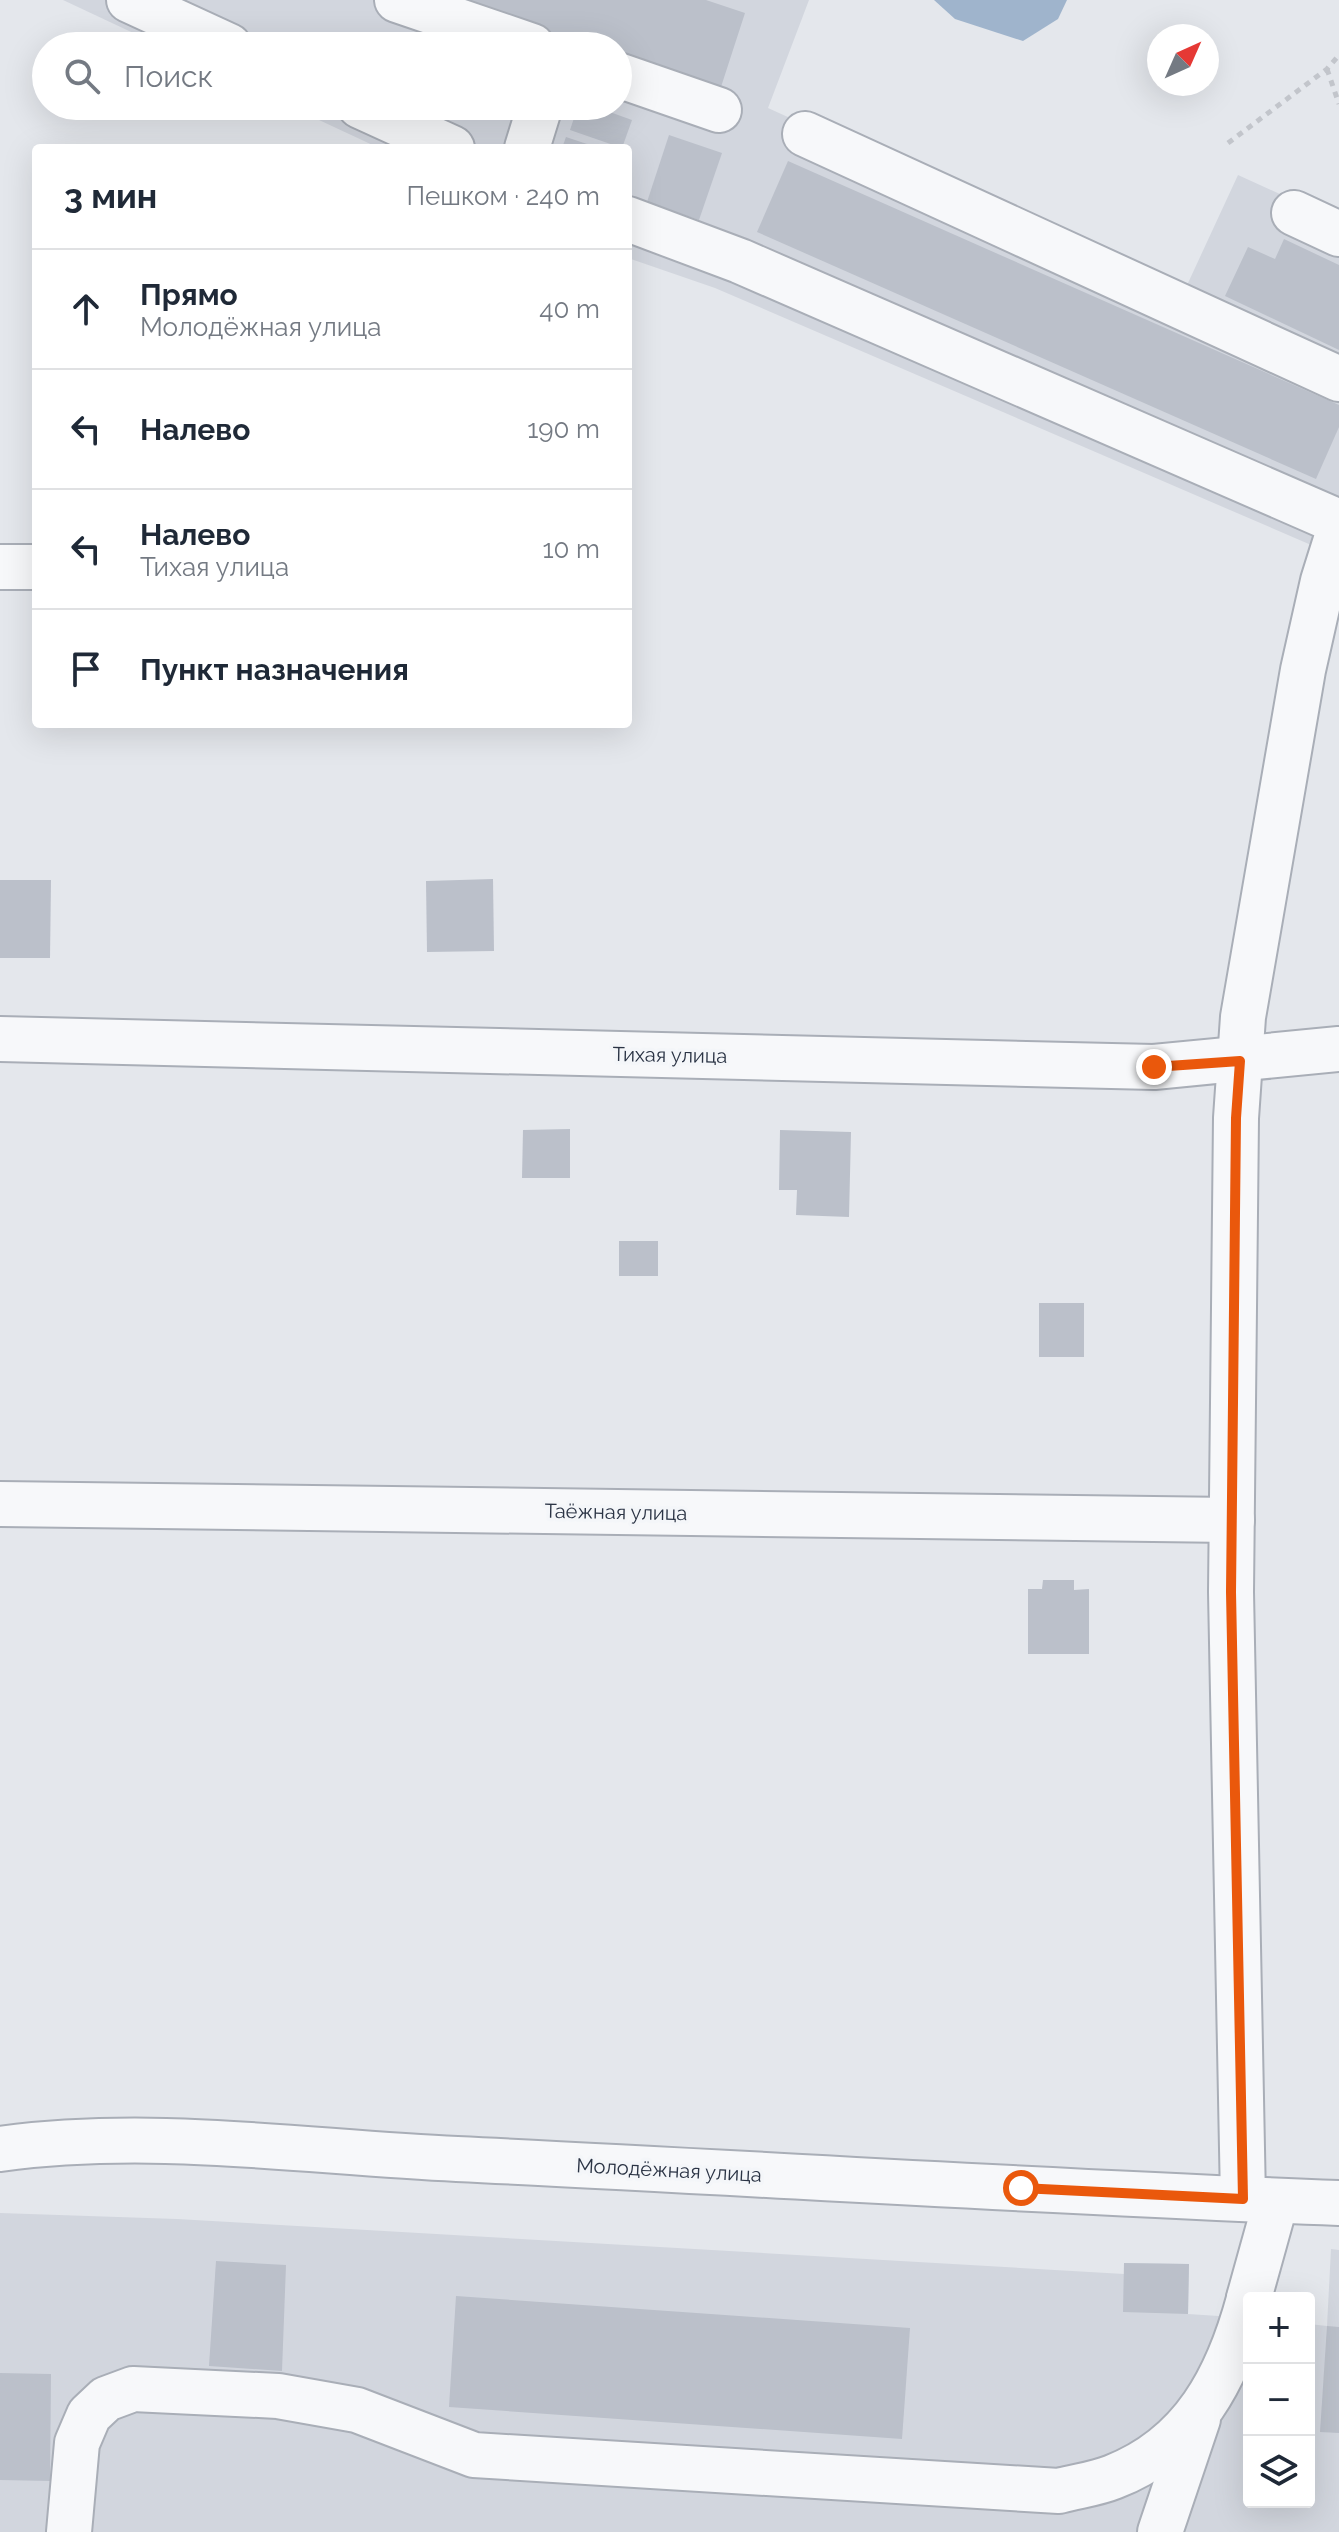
<!DOCTYPE html>
<html lang="ru">
<head>
<meta charset="utf-8">
<style>
	:root { --surface:#fff; --page:#f2f2f3; --text:#1f2937; --muted:#747a83; --line:#e0e1e3 }
	body { margin:0; font-family:Raleway,sans-serif; background:var(--page); color:var(--text) }
	.controls { position:absolute; right:24px; bottom:24px; display:grid; overflow:hidden; border-radius:8px; box-shadow:0 8px 32px #0002 }
	.controls button { width:72px; height:72px; display:grid; place-items:center; padding:0; border:0; border-bottom:2px solid var(--line); background:var(--surface); color:var(--text); font:40px sans-serif }
	.compass { position:absolute; left:1147px; top:24px; width:72px; height:72px; border-radius:50%; background:var(--surface); box-shadow:0 8px 32px #0002; rotate:45deg }
	.stop { position:absolute; width:24px; height:24px; margin:-18px; border:6px solid #ea580c; border-radius:50%; background:#fff }
	.stop.end { background:#ea580c; border-color:#fff; box-shadow:0 2px 8px #0008 }
	.list { margin:0; padding:0; list-style:none }
	h2 { display:flex; justify-content:space-between; align-items:center; height:104px; margin:0; padding:0 32px; font-size:34px }
	h2 small { font-size:26px; font-weight:400; color:var(--muted) }
	.list li { display:grid; grid-template-columns:52px 1fr auto; gap:24px; align-items:center; box-sizing:border-box; height:120px; padding:0 32px; border-top:2px solid var(--line) }
	.list b { display:block; font-size:30px; white-space:nowrap }
	.list p { margin:0; font-size:26px; white-space:nowrap; color:var(--muted) }
	.list em { font-size:26px; font-style:normal; color:var(--muted) }
	.icon { flex:none; width:44px; height:44px; fill:none; stroke:currentColor; stroke-width:2; stroke-linecap:round; stroke-linejoin:round }
	.map { position:relative; flex:none; width:1339px; height:2532px; overflow:hidden }
	.search { position:absolute; background:var(--surface); box-shadow:0 8px 32px #0002; left:32px; top:32px; width:600px; height:88px; display:flex; align-items:center; gap:20px; box-sizing:border-box; padding:0 28px; border-radius:44px; color:var(--muted); font-size:30px }
	.panel { position:absolute; background:var(--surface); box-shadow:0 8px 32px #0002; left:32px; top:144px; width:600px; height:584px; border-radius:8px }
	.map>svg:first-child { display:block }
	.built { fill:#d2d6de }
	.water { fill:#9fb4cc }
	.building { fill:#bbc0ca }
	.lines { fill:none; stroke-linecap:round; stroke-linejoin:round }
	.minor-casing { stroke:#a9aeb7; stroke-width:48 }
	.path { stroke:#c2c5cb; stroke-width:5; stroke-dasharray:6 6; stroke-linecap:butt }
	.minor { stroke:#f7f8fa; stroke-width:44 }
	.route { stroke:#ea580c; stroke-width:10 }
	.labels { text-anchor:middle; stroke-width:7; stroke-linejoin:round; paint-order:stroke }
	.street-label { font-size:20px; fill:#2b3445; stroke:#f4f6f9 }
</style>
</head>
<body>
<div class="map">
<svg width="1339" height="2532" viewBox="0 0 1339 2532">
	<rect width="100%" height="100%" fill="#e4e7ec"/>
	<g class="built">
		<polygon points="63,0 809,0 768,108 1182,296 1238,175 1339,221 1339,557 715,288 628,258 628,148 379,148 289,106 618,106 618,46 161,46"/>
		<polygon points="0,2213 177,2219 1124,2274 1124,2263 1189,2264 1188,2314 1249,2318 1249,2502 1309,2502 1309,2324 1327,2326 1331,2249 1339,2250 1339,2532 0,2532"/>
	</g>
	<polygon class="water" points="934,0 1067,0 1058,19 1023,41 955,19"/>
	<g class="building">
		<polygon points="454,0 706,0 745,13 720,90 618,56 618,46 589,46"/>
		<polygon points="578,106 593,106 632,120 622,148 570,130"/>
		<polygon points="669,135 722,153 699,220 647,202"/>
		<polygon points="566,137 596,147 596,148 562,148"/>
		<polygon points="788,161 1339,405 1339,427 1316,479 757,232"/>
		<polygon points="1284,239 1339,265 1339,350 1225,296 1248,247 1275,259"/>
		<polygon points="493,879 494,951 427,952 426,881"/>
		<polygon points="0,880 51,880 50,958 0,958"/>
		<polygon points="570,1129 570,1178 522,1178 523,1130"/>
		<polygon points="780,1130 851,1132 849,1217 796,1215 797,1190 779,1190"/>
		<rect x="619" y="1241" width="39" height="35"/>
		<rect x="1039" y="1303" width="45" height="54"/>
		<polygon points="1043,1580 1074,1580 1074,1590 1089,1589 1089,1654 1028,1654 1028,1589 1042,1589"/>
		<polygon points="216,2261 286,2265 282,2371 209,2366"/>
		<polygon points="1124,2263 1189,2264 1188,2314 1123,2312"/>
		<polygon points="456,2296 910,2328 902,2439 449,2407"/>
		<polygon points="1327,2326 1339,2327 1339,2433 1320,2432"/>
		<polygon points="0,2373 51,2374 50,2481 0,2480"/>
	</g>
	<g class="lines">
		<defs>
			<g id="minor">
				<polyline points="129,0 229,46"/>
				<polyline points="397,0 532,46"/>
				<polyline points="618,75 719,110"/>
				<polyline points="360,106 452,148"/>
				<polyline points="805,134 1339,379"/>
				<polyline points="527,148 540,106"/>
				<polyline points="1294,213 1339,234"/>
				<polyline points="628,219 740,261 1339,522"/>
				<polyline points="0,567 36,567"/>
				<polyline points="0,1039 1154,1067 1339,1049"/>
				<polyline points="0,1504 1232,1520"/>
				<path d="M0 2149C153 2128 304 2152 457 2159 751 2173 1045 2192 1339 2203"/>
				<polyline points="1243,2199 1231,1592 1236,1118 1243,1017 1303,670 1323,581 1339,530"/>
				<polyline points="1249,2298 1276,2201"/>
				<path d="M69 2532 77 2443 89 2415 106 2399 133 2389 278 2396 357 2410 474 2455 1059 2491C1077 2486 1096 2484 1113 2477 1193 2446 1228 2377 1249 2299"/>
				<polyline points="1160,2532 1198,2419"/>
			</g>
		</defs>
		<use href="#minor" class="minor-casing"/>
		<g class="path">
			<polyline points="1327,69 1339,104"/>
			<polyline points="1228,143 1327,69 1339,55"/>
		</g>
		<use href="#minor" class="minor"/>
	</g>
	<g class="lines">
		<polyline class="route" points="1021,2188 1243,2199 1231,1592 1236,1118 1240,1061 1154,1067"/>
	</g>
	<g class="labels">
		<g class="street-label">
			<text transform="translate(670 1055) rotate(1)" y="7">Тихая улица</text>
			<text transform="translate(616 1512) rotate(1)" y="7">Таёжная улица</text>
			<text transform="translate(669 2170) rotate(3)" y="7">Молодёжная улица</text>
		</g>
	</g>
</svg>
<div class="controls">
<button>+</button>
<button>−</button>
<button><svg class="icon" aria-label="layers" viewBox="0 0 24 24"><path d="M12 4l9 5-9 5-9-5zM3 14l9 5 9-5"/></svg></button>
</div>
<svg class="compass" viewBox="-18 -18 36 36"><path d="M0-13l5 13h-10z" fill="#e53935"/><path d="M0 13l5-13h-10z" fill="#747a83"/></svg>
<div class="stop" style="left:1021px;top:2188px"></div>
<div class="stop end" style="left:1154px;top:1067px"></div>
<div class="search"><svg class="icon" aria-label="search" viewBox="0 0 24 24"><circle cx="10" cy="10" r="6"/><path d="M15 15l6 6"/></svg>Поиск</div>
<section class="panel">
<h2>3 мин<small>Пешком · 240 m</small></h2>
<ul class="list">
<li><svg class="icon" aria-label="ahead" viewBox="0 0 24 24"><path d="M12 20V5M6 11l6-6 6 6"/></svg><div><b>Прямо</b><p>Молодёжная улица</p></div><em>40 m</em></li>
<li><svg class="icon" aria-label="left" viewBox="0 0 24 24"><path d="M17 20v-9H6M10 6l-5 5 5 5"/></svg><div><b>Налево</b></div><em>190 m</em></li>
<li><svg class="icon" aria-label="left" viewBox="0 0 24 24"><path d="M17 20v-9H6M10 6l-5 5 5 5"/></svg><div><b>Налево</b><p>Тихая улица</p></div><em>10 m</em></li>
<li><svg class="icon" aria-label="arrive" viewBox="0 0 24 24"><path d="M6 21V4h12l-3 4 3 4H6"/></svg><div><b>Пункт назначения</b></div></li>
</ul>
</section>
</div>
</body>
</html>
